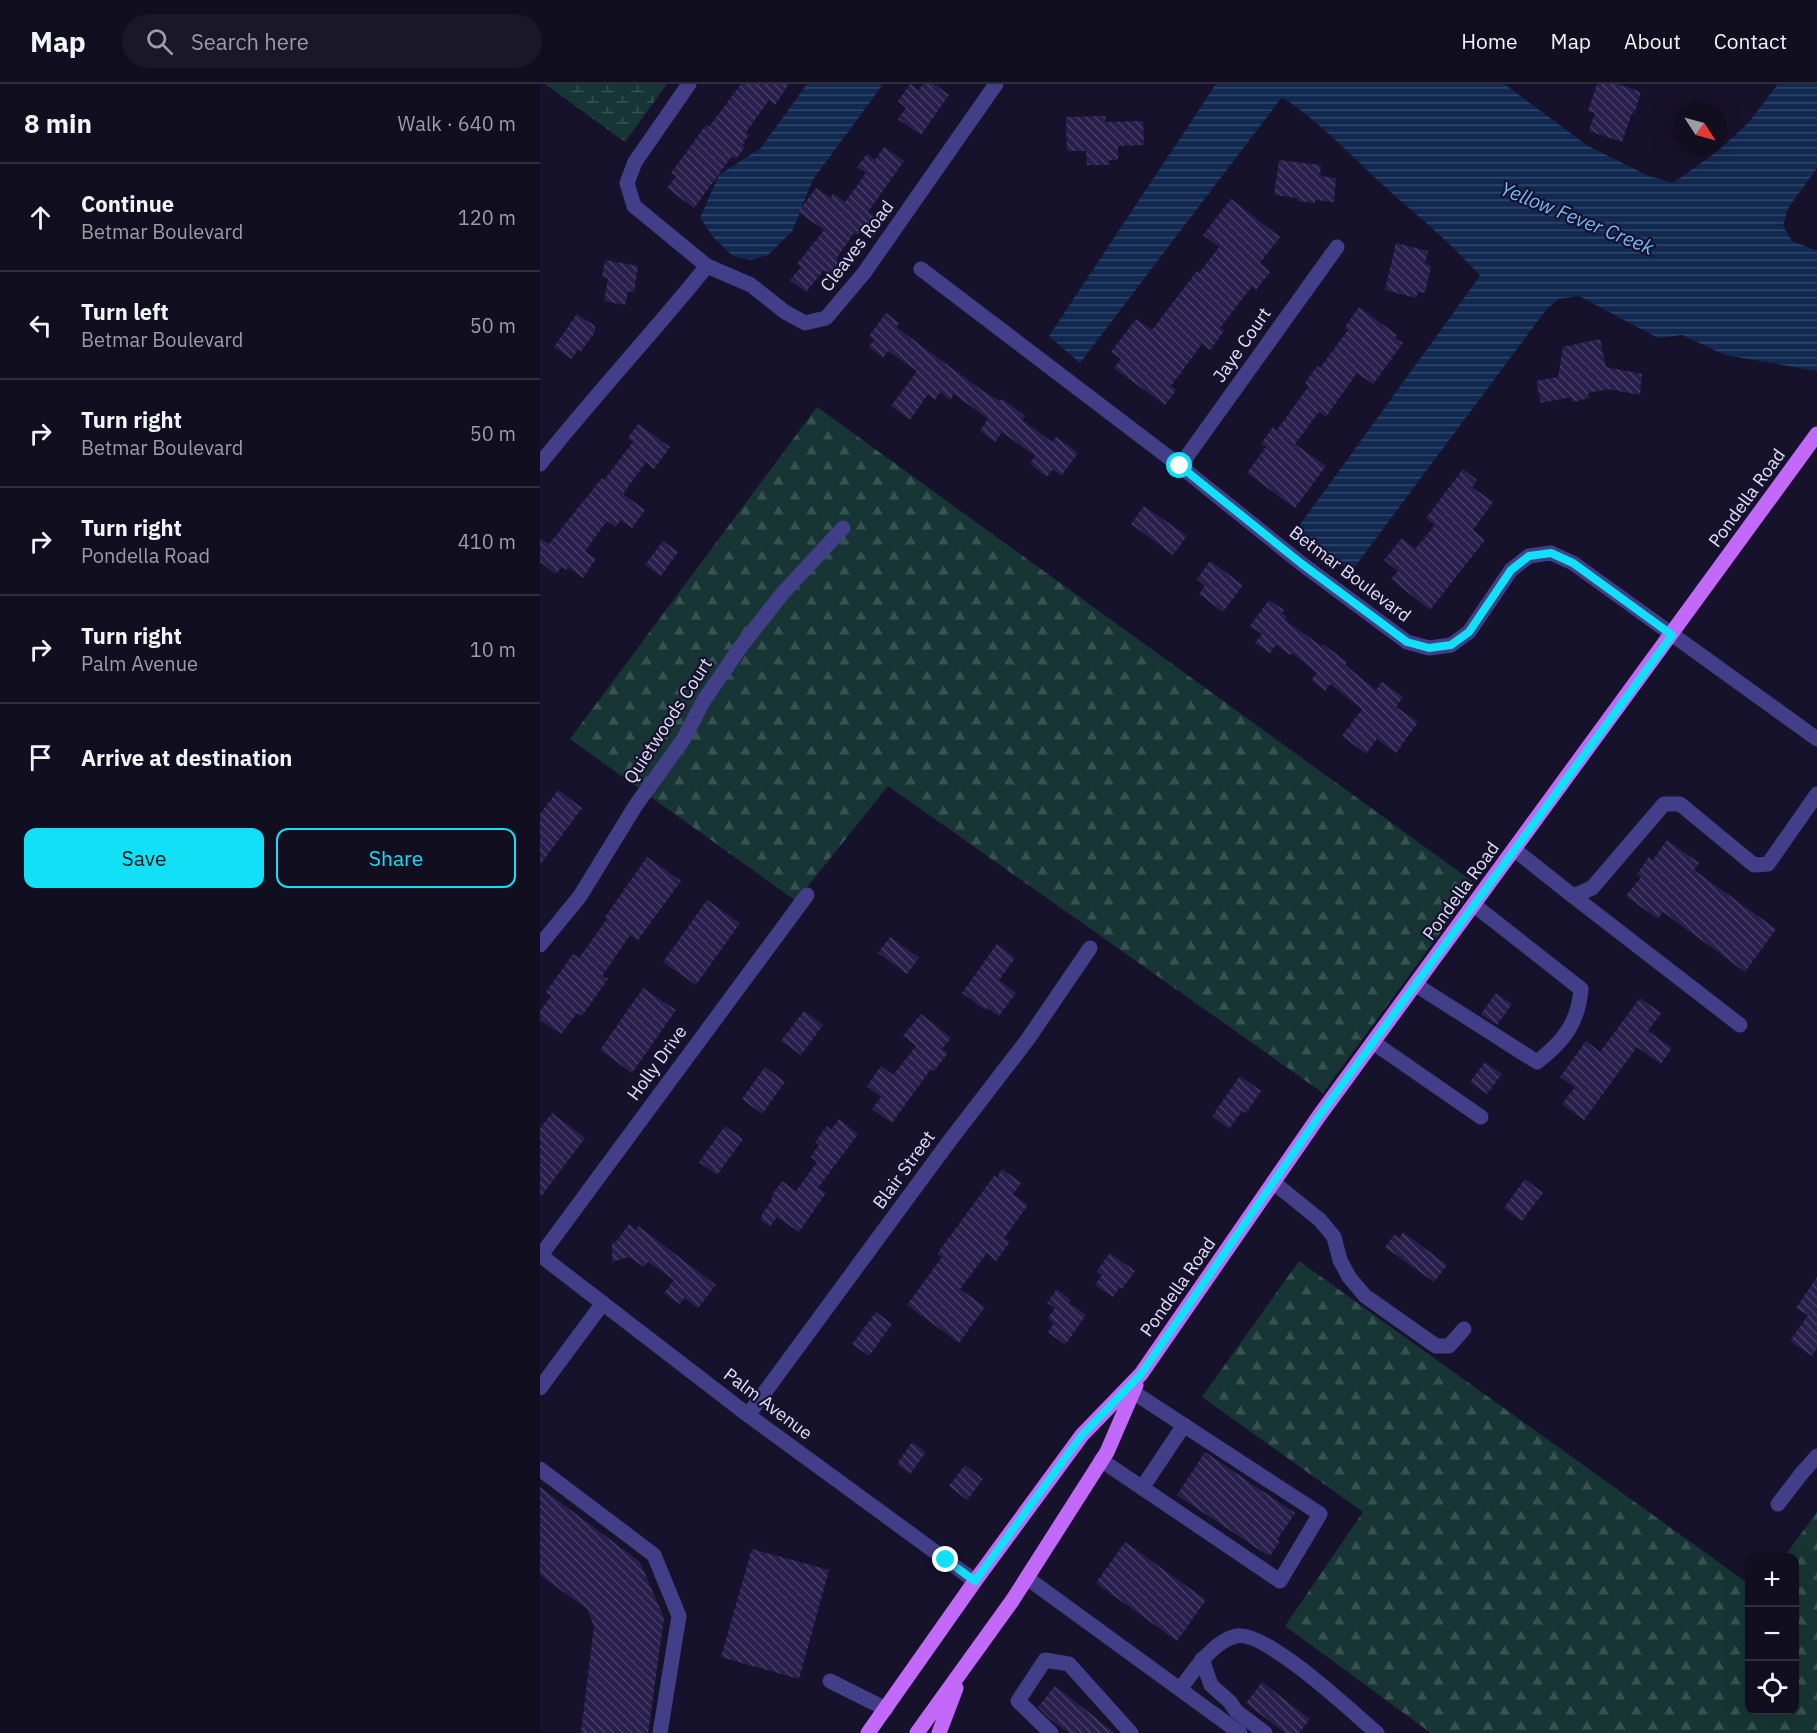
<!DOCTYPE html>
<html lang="en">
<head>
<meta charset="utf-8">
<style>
	:root { --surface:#110e20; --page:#1a1729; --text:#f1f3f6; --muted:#9c9ca5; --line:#302e3e; --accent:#11e0f6 }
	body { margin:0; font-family:"IBM Plex Sans",sans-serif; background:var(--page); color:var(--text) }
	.controls { position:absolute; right:18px; bottom:18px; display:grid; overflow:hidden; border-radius:12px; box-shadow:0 6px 24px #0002 }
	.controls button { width:54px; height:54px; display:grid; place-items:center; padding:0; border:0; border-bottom:2px solid var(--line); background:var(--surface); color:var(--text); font:30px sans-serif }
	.compass { position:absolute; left:1133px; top:18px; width:54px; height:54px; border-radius:50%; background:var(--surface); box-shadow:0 6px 24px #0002; rotate:126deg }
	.stop { position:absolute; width:18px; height:18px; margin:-14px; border:4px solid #11e0f6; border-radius:50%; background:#fff }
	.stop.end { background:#11e0f6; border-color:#fff; box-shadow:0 2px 6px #0008 }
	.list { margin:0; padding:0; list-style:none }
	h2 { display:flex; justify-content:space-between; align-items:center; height:78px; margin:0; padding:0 24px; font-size:26px }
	h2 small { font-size:20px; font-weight:400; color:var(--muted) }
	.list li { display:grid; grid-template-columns:39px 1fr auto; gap:18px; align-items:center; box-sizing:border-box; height:108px; padding:0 24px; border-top:2px solid var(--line) }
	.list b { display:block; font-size:22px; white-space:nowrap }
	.list p { margin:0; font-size:20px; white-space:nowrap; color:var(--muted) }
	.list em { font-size:20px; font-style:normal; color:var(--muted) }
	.actions { display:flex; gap:12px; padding:18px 24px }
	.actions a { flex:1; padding:14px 0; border:2px solid var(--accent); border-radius:12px; text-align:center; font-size:21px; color:var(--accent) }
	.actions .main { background:var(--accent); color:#111 }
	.icon { flex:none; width:33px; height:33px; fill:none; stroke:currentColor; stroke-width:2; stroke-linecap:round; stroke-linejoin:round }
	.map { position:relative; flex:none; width:1277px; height:1649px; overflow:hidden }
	header { display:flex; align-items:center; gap:36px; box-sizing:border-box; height:84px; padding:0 30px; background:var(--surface); border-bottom:2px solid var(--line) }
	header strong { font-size:28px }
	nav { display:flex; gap:33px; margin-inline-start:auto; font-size:21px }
	.search { width:420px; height:54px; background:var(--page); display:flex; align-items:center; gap:15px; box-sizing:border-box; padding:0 21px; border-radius:33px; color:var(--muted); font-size:22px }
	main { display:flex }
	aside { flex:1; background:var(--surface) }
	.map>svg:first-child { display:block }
	.forest { fill:url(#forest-firs) }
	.wetland { fill:url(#wetland-marsh) }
	.water { fill:url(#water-rules) }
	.building { fill:url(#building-back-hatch) }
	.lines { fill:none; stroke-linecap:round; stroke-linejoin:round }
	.minor { stroke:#423f88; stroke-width:15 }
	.major { stroke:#c369fa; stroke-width:15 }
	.route { stroke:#11e0f6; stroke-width:8 }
	.labels { text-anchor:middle; stroke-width:4.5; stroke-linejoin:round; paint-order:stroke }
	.street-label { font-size:18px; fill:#e1defe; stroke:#17122b }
	.water-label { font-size:20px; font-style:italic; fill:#70bafa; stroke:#17122b }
</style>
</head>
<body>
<header>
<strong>Map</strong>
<div class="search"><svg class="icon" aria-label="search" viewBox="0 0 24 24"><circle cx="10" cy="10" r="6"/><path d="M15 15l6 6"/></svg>Search here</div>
<nav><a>Home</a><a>Map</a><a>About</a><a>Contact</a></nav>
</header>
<main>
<aside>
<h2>8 min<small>Walk · 640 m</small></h2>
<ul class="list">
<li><svg class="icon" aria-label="ahead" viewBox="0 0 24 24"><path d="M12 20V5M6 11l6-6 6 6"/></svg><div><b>Continue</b><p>Betmar Boulevard</p></div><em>120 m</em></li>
<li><svg class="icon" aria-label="left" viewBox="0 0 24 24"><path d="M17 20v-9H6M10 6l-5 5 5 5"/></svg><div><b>Turn left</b><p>Betmar Boulevard</p></div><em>50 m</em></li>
<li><svg class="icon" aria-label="right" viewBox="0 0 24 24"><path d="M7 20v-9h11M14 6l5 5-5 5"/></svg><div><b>Turn right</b><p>Betmar Boulevard</p></div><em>50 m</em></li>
<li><svg class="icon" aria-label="right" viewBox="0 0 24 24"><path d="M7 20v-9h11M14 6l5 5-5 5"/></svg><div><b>Turn right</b><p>Pondella Road</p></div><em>410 m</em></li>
<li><svg class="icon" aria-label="right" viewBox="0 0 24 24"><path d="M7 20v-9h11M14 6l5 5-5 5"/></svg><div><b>Turn right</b><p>Palm Avenue</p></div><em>10 m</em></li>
<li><svg class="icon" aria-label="arrive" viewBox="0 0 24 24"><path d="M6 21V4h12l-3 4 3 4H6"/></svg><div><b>Arrive at destination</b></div></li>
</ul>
<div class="actions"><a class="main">Save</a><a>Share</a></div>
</aside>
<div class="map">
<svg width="1277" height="1649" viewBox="0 0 1277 1649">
	<defs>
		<pattern id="forest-firs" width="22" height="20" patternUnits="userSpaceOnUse" patternTransform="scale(1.5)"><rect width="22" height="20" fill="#163534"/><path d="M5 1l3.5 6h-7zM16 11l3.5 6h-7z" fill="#385252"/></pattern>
		<pattern id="wetland-marsh" width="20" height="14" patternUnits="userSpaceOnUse" patternTransform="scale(1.5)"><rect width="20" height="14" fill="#163534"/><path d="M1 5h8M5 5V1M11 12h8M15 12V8" fill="none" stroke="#385252"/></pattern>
		<pattern id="water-rules" width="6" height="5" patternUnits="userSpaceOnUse" patternTransform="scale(1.5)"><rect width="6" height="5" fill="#112950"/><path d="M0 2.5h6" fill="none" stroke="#33486a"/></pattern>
		<pattern id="building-back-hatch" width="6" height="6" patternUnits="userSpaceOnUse" patternTransform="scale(1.5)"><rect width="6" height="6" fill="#281f4c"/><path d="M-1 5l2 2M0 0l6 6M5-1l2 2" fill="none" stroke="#473f67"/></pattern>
	</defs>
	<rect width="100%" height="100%" fill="#17122b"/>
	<g class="forest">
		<polygon points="277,323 936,800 783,1009 348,702 256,817 30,655"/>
		<polygon points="759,1177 1209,1500 1210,1626 1254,1626 1254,1474 1244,1473 1277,1428 1277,1649 891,1649 745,1542 823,1428 662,1313"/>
	</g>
	<polygon class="wetland" points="5,0 127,0 85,58"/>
	<g class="water">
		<polygon points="267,0 343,0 272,97 253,146 228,171 211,176 193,172 174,154 160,134 179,91 221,64"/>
		<path d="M676 0H964L1048 62 1109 92 1133 99 1178 67 1209 38 1238 0H1277V84L1248 124 1243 142 1252 157 1277 167V287L1185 271 1142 251 1118 254 1039 212 1018 215 1006 226 811 488 757 445 940 192C911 158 876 131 843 101 810 71 779 37 742 13L540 279 509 252Z"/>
	</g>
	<g class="building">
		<polygon points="201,0 249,0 235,21 229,16 206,48 209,51 202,61 205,63 196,75 192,72 154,124 127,104 136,92 131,89 166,41 169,43"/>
		<polygon points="370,0 379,6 383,0 394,0 409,11 381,51 358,35 366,24 358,17"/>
		<polygon points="1057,0 1077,0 1101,8 1094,30 1092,29 1082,58 1049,47 1055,29 1048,27"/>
		<polygon points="566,32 565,38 603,37 604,61 578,62 578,76 569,76 570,81 547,81 546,67 527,67 526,33"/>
		<polygon points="344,63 364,77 328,128 344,139 331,156 320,148 317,151 314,149 296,175 299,178 289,190 284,186 266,208 250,196 261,183 257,180 284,146 258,128 276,104 291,114 293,109 305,118 326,89 317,83 327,70 335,76"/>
		<polygon points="739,76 781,81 780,92 796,94 794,118 775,116 775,119 757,117 758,114 734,111"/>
		<polygon points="691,115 740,153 720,179 730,188 716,206 712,202 680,244 684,247 670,266 662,260 631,302 636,306 625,321 574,284 581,275 571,268 596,235 612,246 657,187 659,189 679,163 663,151"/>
		<polygon points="856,159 888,167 885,180 891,182 885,209 878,208 876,214 845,206"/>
		<polygon points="65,176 98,182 94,208 88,207 85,221 64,217 68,194 62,193"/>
		<polygon points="819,223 857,251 855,254 863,259 833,300 817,289 786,333 779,328 755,360 786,382 755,424 707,389 726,363 721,360 733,343 737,346 769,302 765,299 777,282 780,284 808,246 805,243"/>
		<polygon points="346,229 359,239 356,243 387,266 443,307 460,317 462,315 485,332 482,336 512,358 516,353 538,369 521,392 513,385 507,393 490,380 495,372 462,348 455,358 440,347 448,335 414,310 410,316 400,308 395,316 388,310 370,336 351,322 377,287 348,267 343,274 329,263 334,256 329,252"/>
		<polygon points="37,230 55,242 55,248 41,267 38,265 32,275 14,263"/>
		<polygon points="1060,255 1066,283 1102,290 1100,311 1068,305 1048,309 1049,314 1033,318 1031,313 1001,319 996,297 1018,293 1023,263"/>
		<polygon points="98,340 130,363 114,385 106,378 83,410 105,426 92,444 81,436 76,443 67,437 45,467 56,475 43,494 28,483 26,486 22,483 16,490 0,478 0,454 9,460 62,394 64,396 93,358 88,354"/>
		<polygon points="923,385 937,396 932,403 953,418 933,446 945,456 890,526 851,495 858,487 844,476 862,454 875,465 895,441 886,434"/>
		<polygon points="604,422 647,452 633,471 591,440"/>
		<polygon points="123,457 138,468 121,492 105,481"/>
		<polygon points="670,477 703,501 683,528 659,510 665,502 657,495"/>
		<polygon points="729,516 744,526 742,529 747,533 745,536 781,562 783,560 807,578 805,581 836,606 842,598 863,613 856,623 878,638 856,669 837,655 826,670 802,652 822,625 790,600 785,607 771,596 777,589 752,569 750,571 736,561 730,569 715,559 722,550 710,542"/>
		<polygon points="18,706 42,724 0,781 0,730"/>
		<polygon points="1127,756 1159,779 1154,786 1236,845 1205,888 1123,828 1118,835 1086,812 1101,793 1097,790 1109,773 1113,776"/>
		<polygon points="107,773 141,797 98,856 90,851 62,892 68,895 42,932 37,929 21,950 0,936 0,927 11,912 6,908 33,870 39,874 67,835 65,833"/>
		<polygon points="167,816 200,839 156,901 123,878"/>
		<polygon points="350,853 379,874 367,890 338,869"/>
		<polygon points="457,860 475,874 459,896 476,909 459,932 447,924 445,926 422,909"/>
		<polygon points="103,904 136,926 92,989 60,966"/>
		<polygon points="956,909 972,920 957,941 941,930"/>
		<polygon points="1100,914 1121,929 1108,947 1132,964 1121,980 1097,963 1044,1036 1022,1020 1035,1003 1020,993 1046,957 1060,968"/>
		<polygon points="264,927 283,941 261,971 241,957"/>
		<polygon points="381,930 411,954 402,965 408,969 394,987 391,985 352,1039 332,1025 341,1013 327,1002 341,982 353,991 376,962 363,952"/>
		<polygon points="945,978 962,990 947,1010 930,998"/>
		<polygon points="225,983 245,998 222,1030 202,1015"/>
		<polygon points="700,992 721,1007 706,1029 702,1027 689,1045 672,1032"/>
		<polygon points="12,1029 45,1054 0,1114 0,1044"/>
		<polygon points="299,1035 318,1050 278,1104 286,1109 259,1148 237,1133 230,1143 221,1136 222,1130 232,1116 232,1111 242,1097 256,1107 277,1078 271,1073 279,1061 275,1058 287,1042 291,1046"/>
		<polygon points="185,1042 203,1055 177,1091 159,1078"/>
		<polygon points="462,1085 481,1099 473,1110 488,1121 464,1154 470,1158 456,1177 447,1169 420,1205 445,1223 419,1259 367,1221 402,1173 397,1170 454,1092 457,1093"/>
		<polygon points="985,1095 1003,1109 982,1137 964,1124"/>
		<polygon points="89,1140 96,1146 98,1142 176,1201 158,1224 144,1214 140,1220 124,1209 134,1196 108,1178 104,1183 89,1173 72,1178 72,1159 76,1158"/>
		<polygon points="863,1148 907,1181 894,1198 845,1163 854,1151 859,1154"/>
		<polygon points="570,1169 595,1187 582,1205 580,1203 573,1213 555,1201 562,1191 557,1187"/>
		<polygon points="1277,1193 1277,1264 1272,1272 1250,1257 1268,1231 1256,1224"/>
		<polygon points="517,1205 531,1216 529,1219 546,1231 525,1261 508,1248 514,1239 508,1234 515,1224 507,1219"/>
		<polygon points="336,1228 352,1240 329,1272 312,1260"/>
		<polygon points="372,1358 386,1368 370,1390 357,1380"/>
		<polygon points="665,1368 755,1429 737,1456 740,1457 730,1472 728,1470 727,1471 637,1411"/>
		<polygon points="425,1381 443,1395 427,1416 409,1402"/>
		<polygon points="0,1403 100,1478 124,1534 108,1649 41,1649 54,1542 47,1525 0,1491"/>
		<polygon points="585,1458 666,1516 637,1557 556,1499"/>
		<polygon points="212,1465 289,1486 259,1595 181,1573"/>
		<polygon points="722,1598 770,1635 759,1649 745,1649 706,1619"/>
		<polygon points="515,1602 575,1649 529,1649 510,1635 498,1623"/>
	</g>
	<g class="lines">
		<g class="minor">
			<polyline points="149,0 95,78 87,99 94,122 167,182 211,201 245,228 265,239 286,234 324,189 456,0"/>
			<polyline points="381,185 640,382 762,480 867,558 889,564 911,561 929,548 971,486 989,472 1011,469 1033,479 1277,655"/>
			<path d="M0 380C54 312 113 249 167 182"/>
			<polyline points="640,382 797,163"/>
			<polyline points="975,766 1033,812 1052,804 1124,720 1140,720 1214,781 1228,780 1277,710"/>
			<polyline points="1033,812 1200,941"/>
			<polyline points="0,861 40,812 96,721 143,656 164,616 202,561 242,510 303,444"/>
			<path d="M876 901 997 978C1024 957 1038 939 1041 905L934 821"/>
			<polyline points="834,959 941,1033"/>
			<polyline points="733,1098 780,1136 794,1153 800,1176 809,1193 825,1212 896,1262 909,1262 924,1245"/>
			<polyline points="0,1171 208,1331 435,1497"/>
			<polyline points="1,1171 267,811"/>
			<polyline points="0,1304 63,1219"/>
			<polyline points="208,1331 408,1059 488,955 550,864"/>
			<polyline points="561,1376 740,1497 780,1430 593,1308"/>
			<polyline points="0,1385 114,1471 139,1532 120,1649"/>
			<polyline points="602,1404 644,1341"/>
			<polyline points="1238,1420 1262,1389 1277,1372"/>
			<polyline points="487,1494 700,1649"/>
			<polyline points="662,1575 671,1601 690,1618 696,1627 725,1649"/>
			<polyline points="290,1597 346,1625"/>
			<path d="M640 1605C653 1588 673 1557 696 1552 725 1545 813 1629 837 1649"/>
			<polyline points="511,1649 478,1617 505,1576 529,1580 591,1649"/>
		</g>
		<g class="major">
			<polyline points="328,1649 435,1497 542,1351 601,1290 779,1032 1277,350"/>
			<polyline points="377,1649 472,1517 567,1368 596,1301"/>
			<polyline points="399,1649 416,1604"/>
		</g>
	</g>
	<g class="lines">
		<polyline class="route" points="406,1476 435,1497 542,1351 601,1290 779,1032 1132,551 1033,479 1011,469 989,472 971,486 929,548 911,561 889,564 867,558 762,480 640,382"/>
	</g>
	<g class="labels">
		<g class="street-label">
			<text transform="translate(317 162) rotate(-53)" y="6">Cleaves Road</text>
			<text transform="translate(702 261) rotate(-55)" y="6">Jaye Court</text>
			<text transform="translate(1207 414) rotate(-54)" y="6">Pondella Road</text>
			<text transform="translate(810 490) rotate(37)" y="6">Betmar Boulevard</text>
			<text transform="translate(128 637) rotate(-57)" y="6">Quietwoods Court</text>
			<text transform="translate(921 807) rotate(-54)" y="6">Pondella Road</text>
			<text transform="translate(117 979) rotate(-54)" y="6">Holly Drive</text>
			<text transform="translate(364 1086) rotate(-54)" y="6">Blair Street</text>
			<text transform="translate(638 1203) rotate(-55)" y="6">Pondella Road</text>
			<text transform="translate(228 1320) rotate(37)" y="6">Palm Avenue</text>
		</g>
		<g class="water-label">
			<text transform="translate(1037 134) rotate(22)" y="7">Yellow Fever Creek</text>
		</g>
	</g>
</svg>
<div class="controls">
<button>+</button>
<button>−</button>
<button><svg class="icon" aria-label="locate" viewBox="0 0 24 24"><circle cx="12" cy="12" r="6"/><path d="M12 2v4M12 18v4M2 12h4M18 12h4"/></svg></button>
</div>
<svg class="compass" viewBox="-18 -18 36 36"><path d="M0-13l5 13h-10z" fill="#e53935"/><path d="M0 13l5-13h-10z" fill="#9c9ca5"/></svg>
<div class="stop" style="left:640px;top:382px"></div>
<div class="stop end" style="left:406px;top:1476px"></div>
</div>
</main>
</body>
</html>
